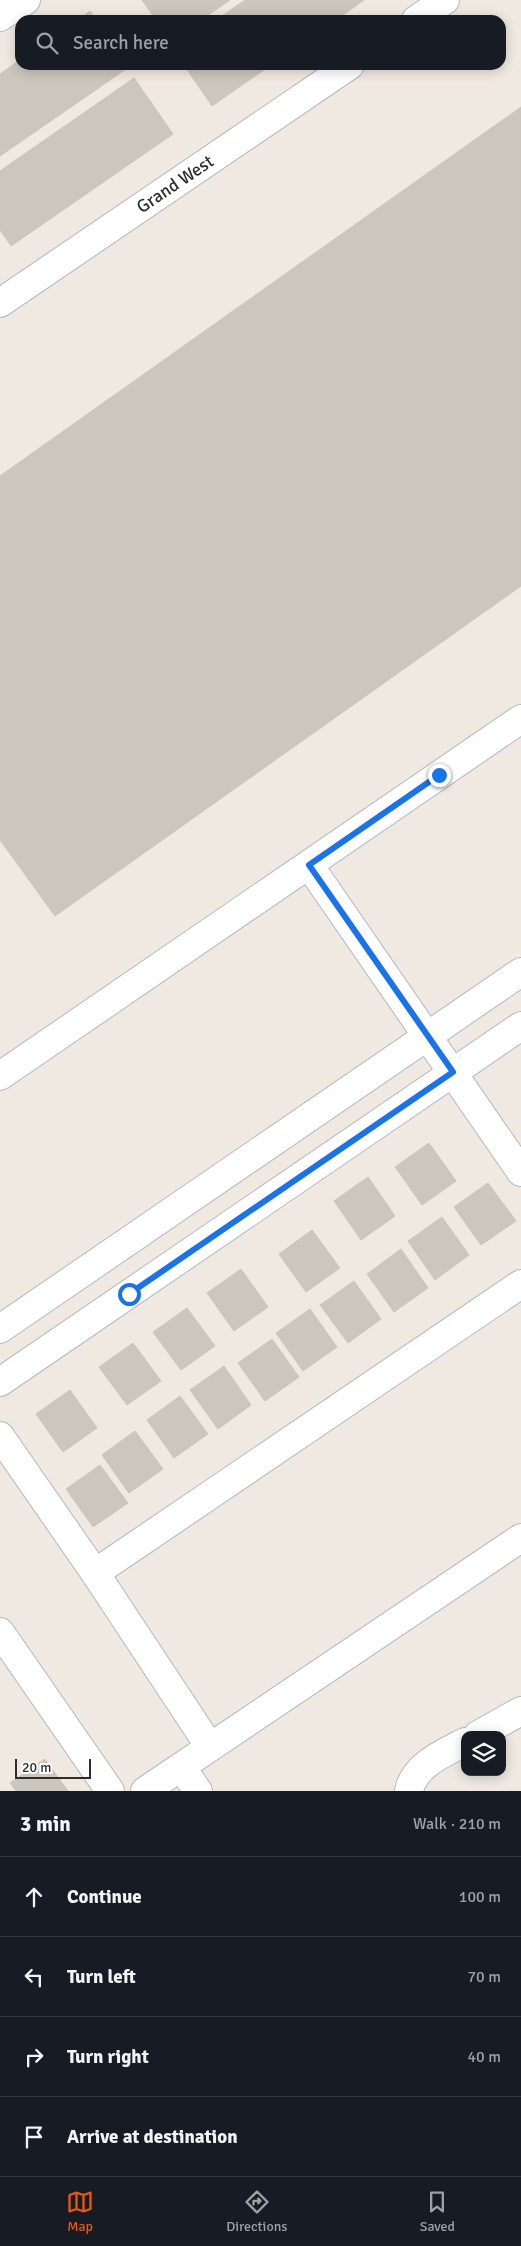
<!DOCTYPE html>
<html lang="en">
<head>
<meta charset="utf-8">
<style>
	:root { --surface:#171b24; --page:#242831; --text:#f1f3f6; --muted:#9ea1a6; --line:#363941; --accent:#ea580c }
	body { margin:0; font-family:Signika,sans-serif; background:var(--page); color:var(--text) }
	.controls { position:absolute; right:15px; bottom:15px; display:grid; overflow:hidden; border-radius:10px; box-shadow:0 2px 12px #0003 }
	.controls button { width:45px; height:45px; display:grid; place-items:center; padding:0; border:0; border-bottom:1px solid var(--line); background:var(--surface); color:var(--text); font:25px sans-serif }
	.scale { position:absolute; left:15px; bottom:12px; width:76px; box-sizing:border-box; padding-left:5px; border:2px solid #2e2e2e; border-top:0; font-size:14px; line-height:18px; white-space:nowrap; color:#2e2e2e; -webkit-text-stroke:4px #fff; paint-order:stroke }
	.stop { position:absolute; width:15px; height:15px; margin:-11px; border:4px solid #1a73e8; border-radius:50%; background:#fff }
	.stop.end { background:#1a73e8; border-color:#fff; box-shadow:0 1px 5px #0008 }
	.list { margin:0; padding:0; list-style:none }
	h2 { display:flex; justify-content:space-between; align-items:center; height:65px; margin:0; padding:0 20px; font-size:21px }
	h2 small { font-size:16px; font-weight:400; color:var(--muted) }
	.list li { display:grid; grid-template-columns:32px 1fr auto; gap:15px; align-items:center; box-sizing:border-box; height:80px; padding:0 20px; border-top:1px solid var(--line) }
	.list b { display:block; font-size:19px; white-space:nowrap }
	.list em { font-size:16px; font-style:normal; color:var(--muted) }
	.icon { flex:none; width:28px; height:28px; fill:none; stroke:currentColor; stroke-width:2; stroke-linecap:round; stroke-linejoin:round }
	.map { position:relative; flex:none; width:521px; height:1791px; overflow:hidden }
	.search { position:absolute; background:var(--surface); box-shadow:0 2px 12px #0003; left:15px; right:15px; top:15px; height:55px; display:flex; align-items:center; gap:12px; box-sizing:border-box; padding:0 18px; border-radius:15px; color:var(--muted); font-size:19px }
	.sheet { height:385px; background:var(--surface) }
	nav { display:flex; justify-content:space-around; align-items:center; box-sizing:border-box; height:70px; border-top:1px solid var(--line); background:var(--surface); font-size:14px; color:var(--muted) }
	nav a { display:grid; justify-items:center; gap:2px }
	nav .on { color:var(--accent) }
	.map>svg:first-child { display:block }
	.building { fill:#cbc7bf; stroke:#cbc5ba }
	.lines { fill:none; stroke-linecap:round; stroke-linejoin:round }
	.minor-casing { stroke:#b4b7c1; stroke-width:30 }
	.minor { stroke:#fff; stroke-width:28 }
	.route { stroke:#1a73e8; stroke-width:6 }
	.labels { text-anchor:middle; stroke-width:4; stroke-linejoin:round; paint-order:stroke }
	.street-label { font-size:18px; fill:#2e2e2e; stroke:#fff }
</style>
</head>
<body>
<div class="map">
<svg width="521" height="1791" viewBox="0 0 521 1791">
	<rect width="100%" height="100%" fill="#efe9e1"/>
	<g class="building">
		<polygon points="142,0 230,0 201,20 156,20"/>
		<polygon points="245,0 364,0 336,20 216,20"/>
		<polygon points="90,11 96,20 78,20"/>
		<polygon points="20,60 20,65 127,65 129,67 0,156 0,74"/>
		<polygon points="184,65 271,65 212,106"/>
		<polygon points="134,78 173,134 11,246 0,230 0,171"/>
		<polygon points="521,107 521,586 55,916 0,840 0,476"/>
		<polygon points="429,1143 456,1181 422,1205 395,1167"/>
		<polygon points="368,1177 395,1216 361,1240 334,1201"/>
		<polygon points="488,1183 516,1221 481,1245 454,1207"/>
		<polygon points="442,1217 469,1255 435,1280 408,1241"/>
		<polygon points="312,1230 340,1268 306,1292 279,1254"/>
		<polygon points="401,1249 428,1288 394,1312 367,1274"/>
		<polygon points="241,1269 268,1307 234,1331 207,1293"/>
		<polygon points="354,1281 381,1319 348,1343 320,1305"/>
		<polygon points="187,1308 215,1346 181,1370 153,1332"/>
		<polygon points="310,1309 337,1347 303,1371 276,1333"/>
		<polygon points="272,1339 299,1377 265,1401 238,1363"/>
		<polygon points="133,1343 161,1381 127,1405 99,1367"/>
		<polygon points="224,1366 251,1405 218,1429 190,1390"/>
		<polygon points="70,1390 97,1428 63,1452 36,1414"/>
		<polygon points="180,1396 208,1434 174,1458 147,1420"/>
		<polygon points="135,1431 163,1469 129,1493 102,1455"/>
		<polygon points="100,1465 128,1503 93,1527 66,1489"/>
		<polygon points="45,1759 68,1791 16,1791 10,1783"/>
	</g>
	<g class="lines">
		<defs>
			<g id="minor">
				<polyline points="0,17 26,0"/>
				<polyline points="416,20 445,0"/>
				<polyline points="0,303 350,65"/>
				<polyline points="309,865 521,1172"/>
				<polyline points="0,1076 521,719"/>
				<polyline points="0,1329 521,972"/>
				<polyline points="0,1382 521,1026"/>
				<polyline points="0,1436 95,1573 210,1747"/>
				<polyline points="95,1573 521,1284"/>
				<polyline points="0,1632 110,1791"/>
				<polyline points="478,1735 521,1711"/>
				<polyline points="181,1767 198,1791"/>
				<polyline points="145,1791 521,1538"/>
				<path d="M409 1791C414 1765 444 1753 465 1742"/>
			</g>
		</defs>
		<use href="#minor" class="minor-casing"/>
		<use href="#minor" class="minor"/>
	</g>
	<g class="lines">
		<polyline class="route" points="129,1294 453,1072 309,865 439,775"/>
	</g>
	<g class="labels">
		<g class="street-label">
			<text transform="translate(175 184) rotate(-34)" y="6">Grand West</text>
		</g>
	</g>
</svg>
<div class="controls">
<button><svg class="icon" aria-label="layers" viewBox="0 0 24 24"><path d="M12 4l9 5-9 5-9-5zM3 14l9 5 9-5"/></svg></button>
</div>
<div class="scale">20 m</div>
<div class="stop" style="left:129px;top:1294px"></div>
<div class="stop end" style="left:439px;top:775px"></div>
<div class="search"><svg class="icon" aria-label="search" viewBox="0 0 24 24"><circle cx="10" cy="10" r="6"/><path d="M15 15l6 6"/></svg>Search here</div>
</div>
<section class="sheet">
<h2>3 min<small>Walk · 210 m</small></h2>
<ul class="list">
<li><svg class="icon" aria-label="ahead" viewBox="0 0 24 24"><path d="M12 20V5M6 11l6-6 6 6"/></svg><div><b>Continue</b></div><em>100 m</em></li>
<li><svg class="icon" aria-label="left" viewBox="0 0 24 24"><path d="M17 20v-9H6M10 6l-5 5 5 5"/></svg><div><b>Turn left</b></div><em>70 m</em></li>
<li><svg class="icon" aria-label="right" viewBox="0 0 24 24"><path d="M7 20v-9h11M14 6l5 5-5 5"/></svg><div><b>Turn right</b></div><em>40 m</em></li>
<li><svg class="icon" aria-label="arrive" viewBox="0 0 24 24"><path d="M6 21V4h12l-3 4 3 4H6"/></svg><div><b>Arrive at destination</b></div></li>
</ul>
</section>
<nav>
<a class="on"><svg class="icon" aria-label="map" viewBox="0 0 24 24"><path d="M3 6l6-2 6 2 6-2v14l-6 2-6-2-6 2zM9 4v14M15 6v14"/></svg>Map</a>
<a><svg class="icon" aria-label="directions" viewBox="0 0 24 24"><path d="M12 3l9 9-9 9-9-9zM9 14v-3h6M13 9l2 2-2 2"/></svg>Directions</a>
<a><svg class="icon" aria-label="saved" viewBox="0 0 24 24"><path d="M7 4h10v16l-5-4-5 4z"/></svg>Saved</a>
</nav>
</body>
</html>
